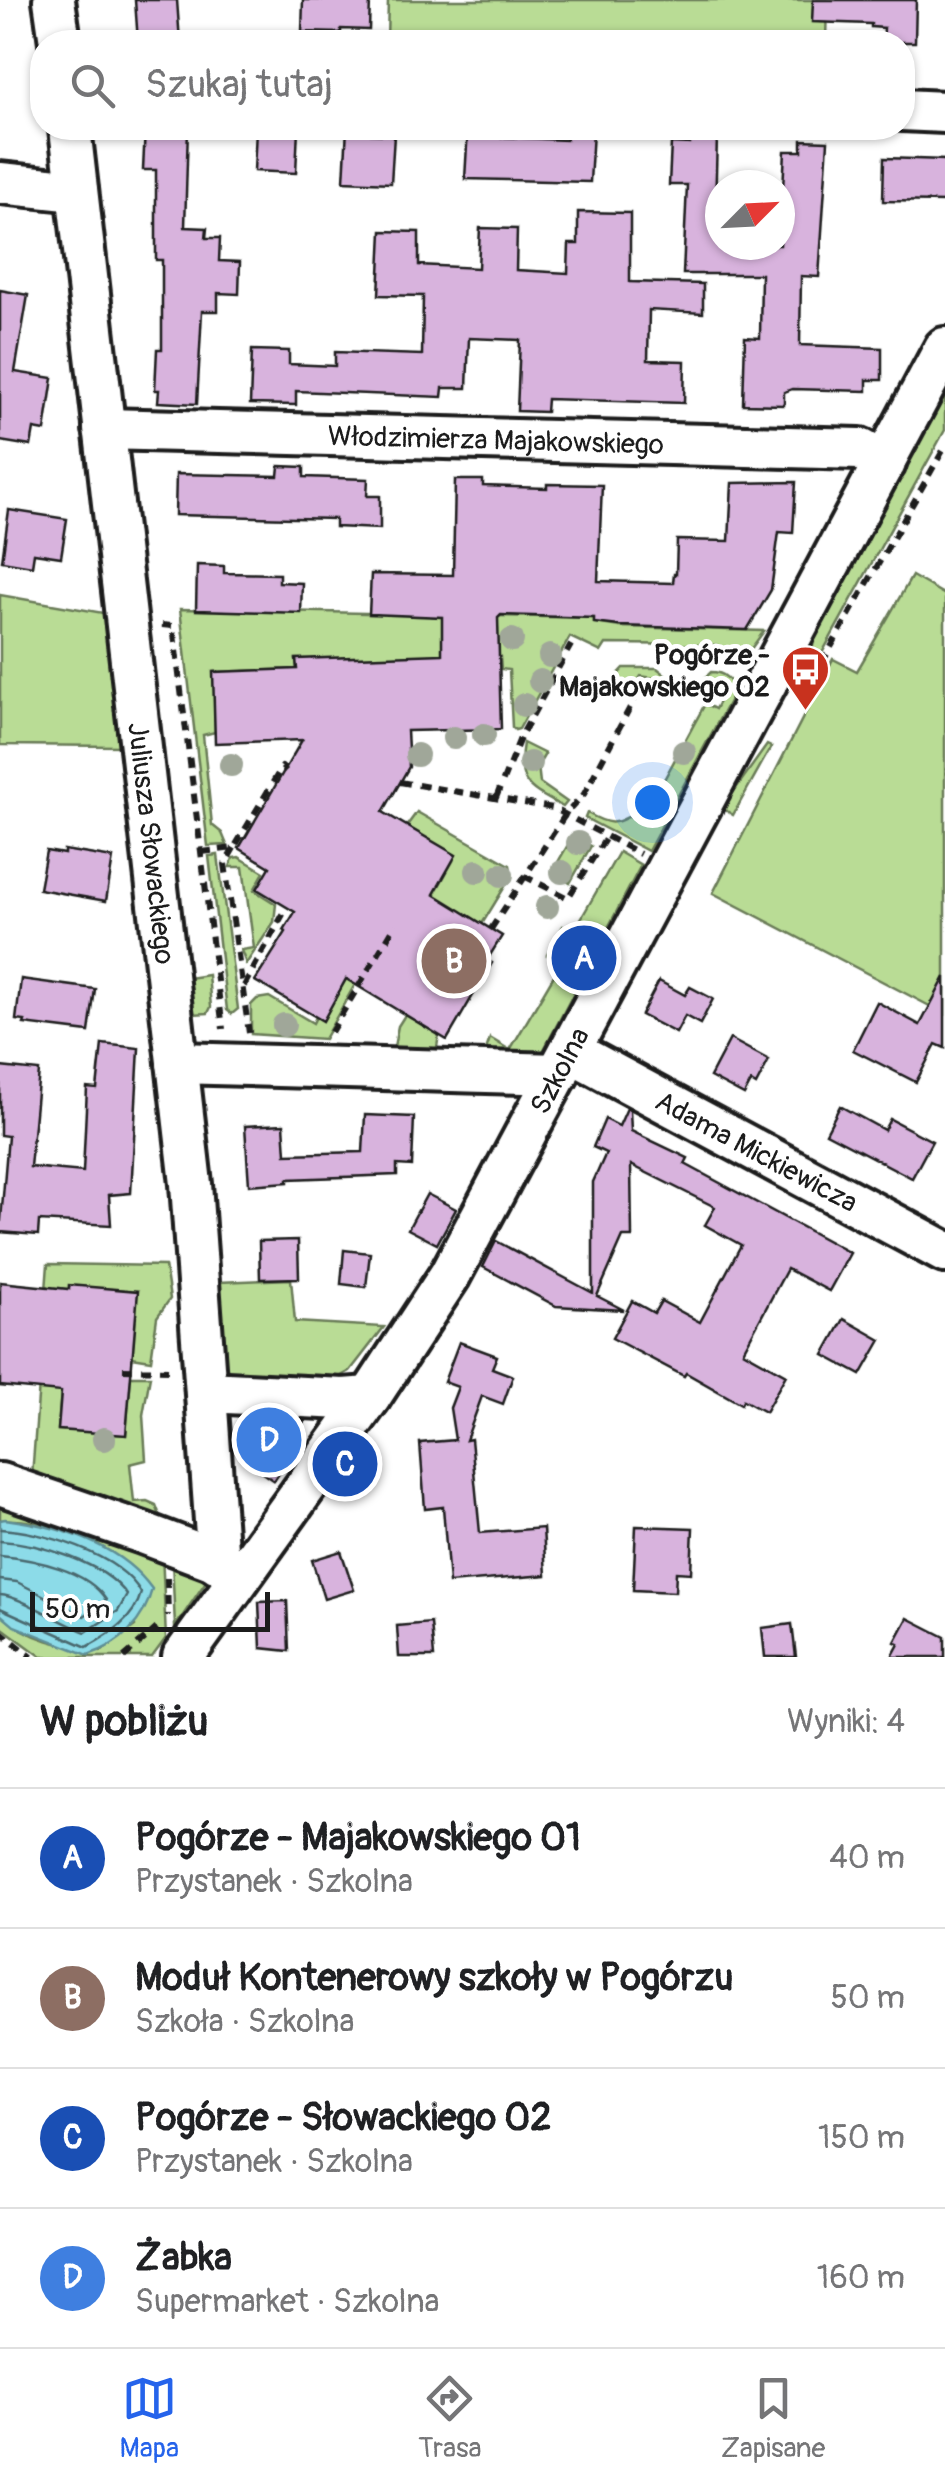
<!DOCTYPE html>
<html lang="pl">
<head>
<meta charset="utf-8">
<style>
	:root { --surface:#fff; --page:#f2f2f2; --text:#202124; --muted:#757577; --line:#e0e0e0; --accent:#2563eb }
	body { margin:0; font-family:Pangolin,sans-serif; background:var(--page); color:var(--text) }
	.compass { position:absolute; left:705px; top:170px; width:90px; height:90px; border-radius:50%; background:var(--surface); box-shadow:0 2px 8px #0004; rotate:66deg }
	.scale { position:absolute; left:30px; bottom:25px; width:240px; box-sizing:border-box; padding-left:10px; border:5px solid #1c1c1c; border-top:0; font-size:28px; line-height:35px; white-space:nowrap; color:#1c1c1c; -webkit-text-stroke:8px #fff; paint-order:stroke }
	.you { position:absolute; left:652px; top:802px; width:35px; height:35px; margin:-25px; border:8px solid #fff; border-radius:50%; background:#1a73e8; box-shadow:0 0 0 15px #1a73e833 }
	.badge { display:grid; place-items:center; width:65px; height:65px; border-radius:50%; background:var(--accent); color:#fff; font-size:32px; font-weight:700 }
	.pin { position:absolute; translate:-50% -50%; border:5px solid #fff; box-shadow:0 2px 10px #0006 }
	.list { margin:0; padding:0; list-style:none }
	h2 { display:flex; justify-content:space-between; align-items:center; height:130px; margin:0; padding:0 40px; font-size:42px }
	h2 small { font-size:32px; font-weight:400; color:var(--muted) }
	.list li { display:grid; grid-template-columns:65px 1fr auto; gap:30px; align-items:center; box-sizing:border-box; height:140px; padding:0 40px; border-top:2px solid var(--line) }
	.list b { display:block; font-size:38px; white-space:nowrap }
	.list p { margin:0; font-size:32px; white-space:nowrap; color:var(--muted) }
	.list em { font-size:32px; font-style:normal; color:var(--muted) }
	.icon { flex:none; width:55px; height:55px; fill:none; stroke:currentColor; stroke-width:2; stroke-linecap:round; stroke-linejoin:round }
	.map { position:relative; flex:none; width:945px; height:1657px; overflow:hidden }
	.search { position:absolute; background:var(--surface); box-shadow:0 2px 8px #0004; left:30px; right:30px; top:30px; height:110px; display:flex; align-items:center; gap:25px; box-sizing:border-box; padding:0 35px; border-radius:40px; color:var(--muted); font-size:38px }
	.sheet { height:690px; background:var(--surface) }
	nav { display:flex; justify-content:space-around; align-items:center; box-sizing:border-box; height:140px; border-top:2px solid var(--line); background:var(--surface); font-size:28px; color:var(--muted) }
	nav a { display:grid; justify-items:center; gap:5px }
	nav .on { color:var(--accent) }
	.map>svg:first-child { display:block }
	.green { fill:#b9dc95; stroke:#6a7c58; stroke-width:2.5 }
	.water { fill:#8cdbe8; stroke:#5f8f96; stroke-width:2.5 }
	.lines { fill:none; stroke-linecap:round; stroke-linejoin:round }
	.shore { stroke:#49686e; stroke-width:2.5 }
	.building { fill:#d8b3dd; stroke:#1c1c1c; stroke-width:2.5 }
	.minor-casing { stroke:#1c1c1c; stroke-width:48 }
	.path { stroke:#1c1c1c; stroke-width:6; stroke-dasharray:10 8; stroke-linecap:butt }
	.minor { stroke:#fff; stroke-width:40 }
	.tree { fill:#a0a799 }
	.labels { text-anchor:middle; stroke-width:9; stroke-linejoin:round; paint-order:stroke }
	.street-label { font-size:28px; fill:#1c1c1c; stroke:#fff }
	.poi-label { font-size:28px; font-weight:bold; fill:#1c1c1c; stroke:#fff; text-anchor:end }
</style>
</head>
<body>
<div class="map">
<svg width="945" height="1657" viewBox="0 0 945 1657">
	<rect width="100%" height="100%" fill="#fff"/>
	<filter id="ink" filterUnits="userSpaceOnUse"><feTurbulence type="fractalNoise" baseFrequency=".01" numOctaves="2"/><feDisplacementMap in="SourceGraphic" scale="20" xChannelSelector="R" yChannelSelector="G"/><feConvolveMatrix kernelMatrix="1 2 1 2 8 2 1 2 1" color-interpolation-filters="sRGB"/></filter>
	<g filter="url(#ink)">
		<g class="green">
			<polygon points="388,0 827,0 826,42 387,42"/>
			<polygon points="945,376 945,430 816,664 810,661 820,611"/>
			<polygon points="912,576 945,595 945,1014 713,893 833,659 857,671"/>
			<polygon points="0,595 109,614 124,746 0,745"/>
			<polygon points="180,609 594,618 594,623 620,627 764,631 745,657 716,645 606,644 601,652 570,637 519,729 515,730 512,727 509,670 501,669 500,657 296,660 297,669 214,672 215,732 203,735 212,825 222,833 227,845 208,846"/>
			<polygon points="624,668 657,668 671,679 672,688 653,678 641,676 631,692 612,681"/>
			<path d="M711 672C723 672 732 679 734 692L648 851 585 818 587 813C621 832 616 818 648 809L705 704 715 709 726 688 706 677Z"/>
			<path d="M523 743 545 754 538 766 540 783 567 802 563 807C529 788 516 785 523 743Z"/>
			<polygon points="767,745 771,747 733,815 722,808"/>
			<polygon points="417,812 510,865 512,875 482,924 434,895 453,861 403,831"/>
			<polygon points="573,836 591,846 570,883 557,875 554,869"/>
			<polygon points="619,852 641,865 540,1057 484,1056 490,1038 510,1050 560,965 547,955 563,926 574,931"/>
			<polygon points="218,855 238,1009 232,1014 227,1010 209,856"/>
			<polygon points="239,857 264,872 254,890 276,904 274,922 246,964 241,950 254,948 243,867 230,867 233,858"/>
			<polygon points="381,919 391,921 324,1039 251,1034 251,1005 257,999 269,997 313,1023 316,1017 324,1017"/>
			<polygon points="208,975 211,1007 208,1013 193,1014 188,978"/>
			<polygon points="405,1015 439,1034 436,1054 393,1052 398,1026"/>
			<polygon points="48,1264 165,1266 170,1299 157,1317 151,1360 132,1357 137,1291 69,1286 58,1429 126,1435 131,1376 150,1376 143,1415 146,1460 130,1464 134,1502 147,1501 156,1505 159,1513 155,1521 32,1477"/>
			<polygon points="291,1279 295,1322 384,1327 350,1371 341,1376 225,1378 219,1282"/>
			<path d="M0 1501 162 1553 166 1638 152 1657H42L0 1626V1614C29 1639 63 1647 101 1651L135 1626 123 1562C94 1536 39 1517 0 1520Z"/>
			<polygon points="172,1559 203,1569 207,1580 175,1627"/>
		</g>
		<path class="water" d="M5 1519C58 1526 119 1543 152 1589 144 1622 120 1645 88 1655L14 1626 0 1614V1520Z"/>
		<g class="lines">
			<g class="shore">
				<path d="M0 1529C41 1531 120 1554 141 1593 134 1620 110 1634 87 1647L0 1608"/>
				<path d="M0 1541C39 1543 105 1563 127 1595L118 1611 86 1632C62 1624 21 1596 0 1595"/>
				<path d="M0 1556C33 1559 88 1570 106 1600L84 1616 17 1582 0 1580"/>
			</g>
		</g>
		<g class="building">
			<polygon points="135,0 177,0 180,42 138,42"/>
			<polygon points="303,0 370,0 369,30 341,29 341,33 302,32"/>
			<polygon points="813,0 916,0 915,42 883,42 884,28 871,27 871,24 812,22"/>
			<polygon points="145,128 188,128 185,227 207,228 206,238 220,238 219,261 240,262 239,294 218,293 218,311 202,311 197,404 158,402 159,390 155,390 157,349 162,349 162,260 156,260 156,170 143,170"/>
			<polygon points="271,128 298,128 296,173 254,171 256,129"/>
			<polygon points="347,128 372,128 371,134 394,135 391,183 344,181"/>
			<polygon points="468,128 498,128 498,137 566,140 566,130 593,131 590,182 465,179"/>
			<polygon points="690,135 717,136 715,211 720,211 720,245 780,245 785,151 802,151 802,140 828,141 819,277 801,276 800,345 882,348 882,380 867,380 867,391 792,389 784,392 784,405 743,404 745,337 760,338 761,274 683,274 687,185 669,185 671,143 690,144"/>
			<polygon points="884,158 945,160 945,202 883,201"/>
			<polygon points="578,212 630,213 630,282 703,284 703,313 649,310 648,360 685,361 684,403 547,399 546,412 517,411 520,340 469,338 467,388 443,388 442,397 296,391 296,405 250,404 252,350 289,351 289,364 335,366 335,352 422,355 423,296 379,295 382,231 419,232 419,265 478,268 480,228 517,229 516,270 568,273 569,244 578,244"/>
			<polygon points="0,290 28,295 15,372 53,378 45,431 34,429 31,446 0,441"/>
			<polygon points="279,466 304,467 304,477 368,479 367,496 380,496 380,529 335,527 335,519 175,515 176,474 278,476"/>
			<polygon points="455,480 483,480 483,486 547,488 547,484 602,485 598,581 673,583 674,574 676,574 677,540 729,541 732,483 796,482 793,533 779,532 771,590 747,630 619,626 594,623 594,618 501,615 498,618 501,729 407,731 409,767 383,812 456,855 434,894 502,936 487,960 492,963 447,1040 346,979 323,1021 255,981 286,932 284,930 295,912 257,889 270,867 239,848 302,740 215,743 213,672 297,669 296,659 442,654 442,617 369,614 371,574 453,575"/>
			<polygon points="9,510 67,519 61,557 34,553 32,566 2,561"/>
			<polygon points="197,565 224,566 224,573 279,574 279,582 302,583 301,613 196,610"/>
			<polygon points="64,850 113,858 106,901 39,889 46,851 64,854"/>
			<polygon points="945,977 945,1048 936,1044 916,1082 853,1050 877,1002 920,1025"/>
			<polygon points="21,979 95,989 89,1032 24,1024 25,1021 16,1020"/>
			<polygon points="659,981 685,995 690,987 713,999 700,1024 685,1016 676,1033 641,1015"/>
			<polygon points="730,1039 769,1060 756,1085 751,1082 744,1095 710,1077"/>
			<polygon points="102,1044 139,1048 131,1193 109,1195 111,1225 39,1221 38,1235 0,1232 8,1136 0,1135 0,1067 39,1071 30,1167 83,1172 87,1088 97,1089"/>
			<polygon points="840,1106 884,1130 890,1119 932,1141 912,1178 826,1133"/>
			<polygon points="627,1108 630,1110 631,1131 688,1158 685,1164 850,1253 829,1291 787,1269 743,1351 786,1375 765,1412 743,1400 741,1404 686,1373 684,1376 612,1338 632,1301 654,1313 661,1301 700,1322 741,1245 705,1225 715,1207 631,1165 632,1237 623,1237 597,1296 624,1310 556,1306 483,1267 496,1241 593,1293 593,1182 606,1153 593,1147 605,1119 619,1126"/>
			<polygon points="365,1115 414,1117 412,1166 397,1165 397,1175 288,1179 288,1182 249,1185 245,1126 284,1124 286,1154 363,1152"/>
			<polygon points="427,1194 456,1209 437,1244 408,1229"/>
			<polygon points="298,1240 299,1278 260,1279 259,1241"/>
			<polygon points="344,1250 370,1253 366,1287 341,1284"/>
			<polygon points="0,1282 69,1289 69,1285 138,1291 126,1435 58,1430 61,1392 0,1386"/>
			<polygon points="844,1319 881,1340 861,1375 824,1355"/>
			<polygon points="459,1342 497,1356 492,1368 513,1376 503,1404 482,1396 466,1440 471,1439 480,1533 543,1528 546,1575 449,1583 443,1507 425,1509 420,1443 455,1440 450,1408 458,1387 444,1382"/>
			<polygon points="251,1418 266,1427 272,1419 305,1421 300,1429 306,1433 274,1481 246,1462 254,1449 238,1438"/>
			<polygon points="636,1526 693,1528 691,1573 676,1572 675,1592 633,1590"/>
			<polygon points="341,1551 354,1590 324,1599 312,1560"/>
			<polygon points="287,1601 289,1651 261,1648 259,1602"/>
			<polygon points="908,1618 945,1637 945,1657 892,1657 899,1644 895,1642"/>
			<polygon points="431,1623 434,1657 399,1657 397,1626"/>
			<polygon points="792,1624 796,1657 765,1657 762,1628"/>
		</g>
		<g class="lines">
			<defs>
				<g id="minor">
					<polyline points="54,0 60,42"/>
					<polyline points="902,110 945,112"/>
					<path id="s1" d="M70 128 191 1184 218 1563"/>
					<polyline points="0,183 77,191"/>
					<path id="s2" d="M104 429 860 449 885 463"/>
					<path id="s3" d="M570 1051 945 1252"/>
					<polyline points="177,1063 558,1074"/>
					<polyline points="207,1392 343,1399 370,1397"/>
					<polyline points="0,1484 143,1533 241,1570"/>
					<path id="s4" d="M183 1657 370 1397 450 1275 945 348"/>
				</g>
			</defs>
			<use href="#minor" class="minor-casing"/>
			<g class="path">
				<polyline points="162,625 173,626 223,1029"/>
				<polyline points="822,663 945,447"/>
				<polyline points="400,782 553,808 640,854"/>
				<polyline points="496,798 520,738 571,645"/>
				<polyline points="234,848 225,864 249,1033"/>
				<polyline points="202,852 234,848 282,767 286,771"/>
				<polyline points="524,876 568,898 607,836"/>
				<polyline points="491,929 565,815 584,794 644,681"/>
				<polyline points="244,986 287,907"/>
				<polyline points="331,1032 396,924"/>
				<polyline points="123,1369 168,1370"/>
				<polyline points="167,1578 168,1616"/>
				<polyline points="0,1631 32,1657"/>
				<polyline points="124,1657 157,1628"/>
			</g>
			<use href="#minor" class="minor"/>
		</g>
		<g class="tree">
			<circle cx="512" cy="640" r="12"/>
			<circle cx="550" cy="656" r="12"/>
			<circle cx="540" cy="681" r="12"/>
			<circle cx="524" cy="705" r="12"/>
			<circle cx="484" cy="735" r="12"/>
			<circle cx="454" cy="738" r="12"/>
			<circle cx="684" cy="752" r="12"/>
			<circle cx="417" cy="755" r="12"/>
			<circle cx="530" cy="763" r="12"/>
			<circle cx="231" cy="765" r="12"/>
			<circle cx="578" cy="843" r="12"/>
			<circle cx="477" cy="871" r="12"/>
			<circle cx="562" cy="872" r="12"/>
			<circle cx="502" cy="875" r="12"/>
			<circle cx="547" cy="907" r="12"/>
			<circle cx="284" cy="1025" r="12"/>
			<circle cx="104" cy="1439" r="12"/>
		</g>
	</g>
	<defs>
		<symbol id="bus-pin" viewBox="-11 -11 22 30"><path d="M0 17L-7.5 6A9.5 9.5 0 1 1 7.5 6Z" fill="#c8321e" stroke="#fff"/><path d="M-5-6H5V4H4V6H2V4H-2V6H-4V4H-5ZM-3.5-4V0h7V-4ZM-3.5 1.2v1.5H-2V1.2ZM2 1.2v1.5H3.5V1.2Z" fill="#fff"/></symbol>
	</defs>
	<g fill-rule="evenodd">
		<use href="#bus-pin" x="778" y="642" width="55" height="75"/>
	</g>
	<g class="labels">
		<g class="street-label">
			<text dy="10" stroke="none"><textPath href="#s2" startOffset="392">Włodzimierza Majakowskiego</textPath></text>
			<text dy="10" stroke="none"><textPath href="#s1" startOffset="720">Juliusza Słowackiego</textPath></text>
			<text dy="10" stroke="none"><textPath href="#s4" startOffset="698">Szkolna</textPath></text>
			<text dy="10" stroke="none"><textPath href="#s3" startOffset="212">Adama Mickiewicza</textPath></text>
		</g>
		<g class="poi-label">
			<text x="770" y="664">Pogórze -<tspan x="770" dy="32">Majakowskiego 02</tspan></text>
		</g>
	</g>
</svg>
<svg class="compass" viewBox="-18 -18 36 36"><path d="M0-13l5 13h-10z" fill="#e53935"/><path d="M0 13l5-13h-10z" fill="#757577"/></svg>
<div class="scale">50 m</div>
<div class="you"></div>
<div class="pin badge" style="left:584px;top:958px;background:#1a4fb4">A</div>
<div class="pin badge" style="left:454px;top:961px;background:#8d6e63">B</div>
<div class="pin badge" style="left:345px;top:1464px;background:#1a4fb4">C</div>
<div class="pin badge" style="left:269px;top:1440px;background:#3f7fe0">D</div>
<div class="search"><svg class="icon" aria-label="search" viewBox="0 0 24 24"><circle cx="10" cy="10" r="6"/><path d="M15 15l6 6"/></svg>Szukaj tutaj</div>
</div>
<section class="sheet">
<h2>W pobliżu<small>Wyniki: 4</small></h2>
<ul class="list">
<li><span class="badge" style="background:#1a4fb4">A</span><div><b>Pogórze - Majakowskiego 01</b><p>Przystanek · Szkolna</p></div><em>40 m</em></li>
<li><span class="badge" style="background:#8d6e63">B</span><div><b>Moduł Kontenerowy szkoły w Pogórzu</b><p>Szkoła · Szkolna</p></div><em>50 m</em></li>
<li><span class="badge" style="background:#1a4fb4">C</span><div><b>Pogórze - Słowackiego 02</b><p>Przystanek · Szkolna</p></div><em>150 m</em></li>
<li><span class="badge" style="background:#3f7fe0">D</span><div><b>Żabka</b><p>Supermarket · Szkolna</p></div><em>160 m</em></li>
</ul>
</section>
<nav>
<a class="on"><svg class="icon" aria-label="map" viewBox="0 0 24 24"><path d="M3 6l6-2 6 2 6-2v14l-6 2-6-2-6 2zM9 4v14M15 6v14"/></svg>Mapa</a>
<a><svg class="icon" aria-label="directions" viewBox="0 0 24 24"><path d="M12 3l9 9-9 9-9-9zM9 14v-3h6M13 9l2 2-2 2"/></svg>Trasa</a>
<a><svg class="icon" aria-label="saved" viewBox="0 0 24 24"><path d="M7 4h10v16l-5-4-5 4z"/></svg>Zapisane</a>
</nav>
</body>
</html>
